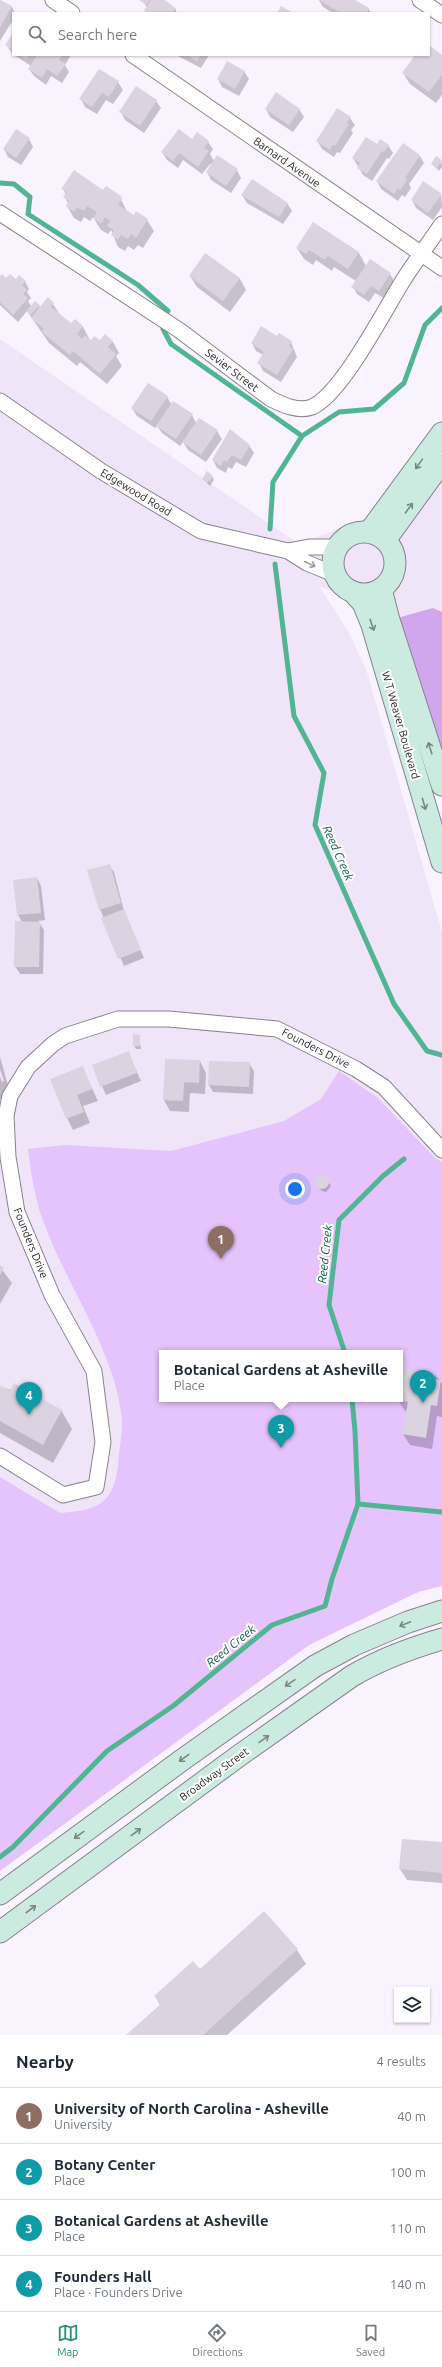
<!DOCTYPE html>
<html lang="en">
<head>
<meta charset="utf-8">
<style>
	:root { --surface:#fff; --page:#f2f2f3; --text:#1f2937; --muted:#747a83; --line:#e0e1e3; --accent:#269374 }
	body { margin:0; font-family:Ubuntu,sans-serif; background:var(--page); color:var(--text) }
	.controls { position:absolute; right:12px; bottom:12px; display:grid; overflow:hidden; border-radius:0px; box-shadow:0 1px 3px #0004 }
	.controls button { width:36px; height:36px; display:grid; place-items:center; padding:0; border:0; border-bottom:1px solid var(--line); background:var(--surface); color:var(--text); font:20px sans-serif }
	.you { position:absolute; left:295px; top:1189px; width:14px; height:14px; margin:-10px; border:3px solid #fff; border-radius:50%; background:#1a73e8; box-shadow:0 0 0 6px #1a73e833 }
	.badge { display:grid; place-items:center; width:26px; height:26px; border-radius:50%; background:var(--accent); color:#fff; font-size:13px; font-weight:700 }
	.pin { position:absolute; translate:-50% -33px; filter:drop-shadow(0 1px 2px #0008) }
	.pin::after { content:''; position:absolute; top:21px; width:14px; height:12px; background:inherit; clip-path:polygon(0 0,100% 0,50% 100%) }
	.popup { position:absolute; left:159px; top:1350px; width:244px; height:52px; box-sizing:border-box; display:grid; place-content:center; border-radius:0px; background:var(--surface); filter:drop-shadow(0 1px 3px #0005); font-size:13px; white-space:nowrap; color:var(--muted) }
	.popup b { font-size:15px; color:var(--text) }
	.popup::after { content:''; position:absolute; left:50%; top:100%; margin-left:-8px; border:8px solid transparent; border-top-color:var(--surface) }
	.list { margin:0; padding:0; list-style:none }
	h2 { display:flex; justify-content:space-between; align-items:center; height:52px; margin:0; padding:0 16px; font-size:17px }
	h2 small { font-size:13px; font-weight:400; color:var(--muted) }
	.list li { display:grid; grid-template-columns:26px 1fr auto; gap:12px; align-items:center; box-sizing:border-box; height:56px; padding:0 16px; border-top:1px solid var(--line) }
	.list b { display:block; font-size:15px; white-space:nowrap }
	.list p { margin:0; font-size:13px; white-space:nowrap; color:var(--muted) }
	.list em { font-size:13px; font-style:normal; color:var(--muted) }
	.icon { flex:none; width:22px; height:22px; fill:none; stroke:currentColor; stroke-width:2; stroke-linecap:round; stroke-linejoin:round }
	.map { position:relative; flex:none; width:442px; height:2035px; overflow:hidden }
	.search { position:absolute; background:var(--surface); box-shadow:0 1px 3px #0004; left:12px; right:12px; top:12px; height:44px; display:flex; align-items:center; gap:10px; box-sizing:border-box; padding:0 14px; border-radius:0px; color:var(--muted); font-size:15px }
	.sheet { height:276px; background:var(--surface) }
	nav { display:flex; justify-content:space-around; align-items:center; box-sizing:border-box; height:56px; border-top:1px solid var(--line); background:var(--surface); font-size:11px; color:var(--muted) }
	nav a { display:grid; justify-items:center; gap:2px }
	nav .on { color:var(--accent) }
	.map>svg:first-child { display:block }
	.built { fill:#f0e5f8; fill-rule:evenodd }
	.green { fill:#e5c3fc; fill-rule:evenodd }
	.forest { fill:#d0a7ed }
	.shadow { fill:#0003 }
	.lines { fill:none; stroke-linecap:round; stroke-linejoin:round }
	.stream { stroke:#51b594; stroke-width:5 }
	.building { fill:#dbd4e0 }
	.minor-casing { stroke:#87818c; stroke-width:17 }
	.secondary-casing { stroke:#87818c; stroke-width:23 }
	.minor { stroke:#fff; stroke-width:15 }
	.secondary { stroke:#cbebe0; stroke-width:21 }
	.oneway { stroke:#788784 }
	.oneway2 { stroke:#9d9c9e }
	.labels { text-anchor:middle; stroke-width:4; stroke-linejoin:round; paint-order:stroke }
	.street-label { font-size:11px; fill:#252327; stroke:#fff }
	.water-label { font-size:12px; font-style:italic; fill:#0d5e48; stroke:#fff }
</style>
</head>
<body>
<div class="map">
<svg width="442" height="2035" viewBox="0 0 442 2035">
	<rect width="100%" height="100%" fill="#f9f2ff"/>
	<path class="built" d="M0 339 299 544 435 492 442 482V648L397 618 319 586 348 631 366 669 442 932V1586L418 1592 309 1645 0 1871ZM162 1353H400V1399H162Z"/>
	<path class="green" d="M339 1071 378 1098 435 1158 442 1162V1586L418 1592 309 1645 0 1871V1477L60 1513C104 1510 116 1500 119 1455 120 1444 123 1430 122 1419 114 1348 68 1289 44 1223 35 1200 31 1174 28 1149L65 1145 171 1151 284 1121 321 1099ZM162 1353H400V1399H162Z"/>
	<polygon class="forest" points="433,608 442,612 442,780 397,618"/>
	<g class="shadow">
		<polygon points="0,0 12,7 15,13 13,13 13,20 0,41"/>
		<polygon points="141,0 163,0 175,8 177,13 147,13 147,7"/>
		<polygon points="319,0 354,0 369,9 371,13 333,13 323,7"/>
		<polygon points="13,35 13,54 6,45"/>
		<polygon points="429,47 442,56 442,95 436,103 410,84 403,73 417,55 429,55"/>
		<polygon points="14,55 71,55 65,65 69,72 62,83 51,76 46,85 34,76 29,69 31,66"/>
		<polygon points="176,55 209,55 201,68"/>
		<polygon points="100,70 118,82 123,90 113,104 106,100 97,114 85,107 81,99"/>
		<polygon points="244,71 249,79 239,96 222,87 218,79"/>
		<polygon points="156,101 161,108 144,133 125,120 121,112"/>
		<polygon points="266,109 299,109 304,117 293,132 270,117"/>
		<polygon points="350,118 355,125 351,130 353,133 340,153 337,152 334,157 322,149 318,142"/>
		<polygon points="29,139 33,147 21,165 8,157 4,149"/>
		<polygon points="192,140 208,142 213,149 210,154 214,161 237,170 241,178 231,193 211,180 207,172 212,165 210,164 202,174 183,160 178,168 167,160 162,152"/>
		<polygon points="377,145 388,145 393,153 389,159 387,158 372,181 363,175 353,158"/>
		<polygon points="420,156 424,163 409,184 411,188 405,197 402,195 398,201 381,189 377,181"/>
		<polygon points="441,161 442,167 439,171 432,164"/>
		<polygon points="63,189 103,191 120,197 127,212 134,217 147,220 154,231 143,248 138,245 134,250 128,246 125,251 118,247 111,230 108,234 101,230 93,217 90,221 84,217 81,222 74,218 67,206 68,204 65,197 66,195"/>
		<polygon points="441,194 442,207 433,220 416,208 412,200"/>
		<polygon points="242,195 287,203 292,211 283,224 247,203"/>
		<polygon points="313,223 359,253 366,266 390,274 395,282 384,298 375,293 369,302 357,294 353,287 356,281 334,267 332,271 316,260 313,265 304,259 297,248"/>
		<polygon points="206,254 240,279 246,290 230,312 197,287 190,276"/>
		<polygon points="0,278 25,281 29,289 27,292 31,298 28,301 31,306 39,305 40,308 53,304 60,315 71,325 75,320 83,327 91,342 100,342 105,336 113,342 119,353 116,356 122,366 107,384 80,362 77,366 49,343 27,311 18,322 0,305"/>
		<polygon points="277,337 291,342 297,357 281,382 263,371 259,363 263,355 256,351 252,343"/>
		<polygon points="167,397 172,405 192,415 196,423 217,431 222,439 206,462 188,450 183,442 180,446 162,433 157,426 155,428 137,416 132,408"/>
		<polygon points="249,445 254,453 246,467 236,462 232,469 228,467 226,473 217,468 213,460"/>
		<polygon points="212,476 214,480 210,486 203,479"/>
		<polygon points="109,865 114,872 124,911 144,958 124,966 100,909"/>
		<polygon points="37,878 41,886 45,920 38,921 44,930 43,974 20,974 15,966 22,922 18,915"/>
		<polygon points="139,1036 141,1049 136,1049 134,1045"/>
		<polygon points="128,1052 141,1081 106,1095 93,1066"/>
		<polygon points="0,1057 11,1096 0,1099 0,1076 2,1082 4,1081 0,1069"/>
		<polygon points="200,1061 206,1073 205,1094 190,1093 189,1112 170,1111 164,1100"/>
		<polygon points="249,1063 254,1071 253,1094 213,1092 209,1085"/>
		<polygon points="82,1067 98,1101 83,1106 90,1123 73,1130 67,1118"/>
		<polygon points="321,1176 325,1177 331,1186 326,1192 322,1191 319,1188 317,1179"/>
		<polygon points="0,1267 12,1283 0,1304"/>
		<polygon points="403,1371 435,1375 442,1383 442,1417 437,1416 432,1449 410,1445 403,1434 407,1411 405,1411 398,1400 400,1399"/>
		<polygon points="0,1386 61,1410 72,1429 53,1463 0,1433"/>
		<polygon points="442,1843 442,1883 407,1880 400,1869"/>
		<polygon points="264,1912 297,1950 306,1964 227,2035 127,2035 160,2005 155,1996 200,1970"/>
	</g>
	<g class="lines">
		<g class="stream">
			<polyline points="0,183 14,184 30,197 28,214 138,285 168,311"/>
			<polyline points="163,329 171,344 302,436"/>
			<polyline points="270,529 273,482 302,436 339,412 374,409 404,383 425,325 442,308"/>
			<polyline points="275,564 294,716 324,773 315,825 394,1004 427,1051 442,1055"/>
			<polyline points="345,1353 329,1305 339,1220 383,1176 404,1159"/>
			<polyline points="358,1504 442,1512"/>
			<polyline points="0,1857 13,1847 107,1751 173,1706 272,1625 325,1606 332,1579 358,1504 355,1431 352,1399"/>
		</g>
	</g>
	<g class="building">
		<polygon points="0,0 12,6 0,28"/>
		<polygon points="139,0 150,0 146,5"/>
		<polygon points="151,0 165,0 175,8 172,13 146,13 144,10"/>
		<polygon points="319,0 355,0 369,8 367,13 341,13"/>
		<polygon points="281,6 293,13 277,13"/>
		<polygon points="13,33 13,50 5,45"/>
		<polygon points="429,45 442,55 442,75 429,92 402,73 415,55 429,55"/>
		<polygon points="20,55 29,55 26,59"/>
		<polygon points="37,55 62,55 59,60 66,64 57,76 47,69 42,78 28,69"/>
		<polygon points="187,55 201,55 197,61"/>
		<polygon points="227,61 245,71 235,89 217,79"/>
		<polygon points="99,69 119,81 109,97 102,93 92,107 79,99"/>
		<polygon points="136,86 157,100 140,126 119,112"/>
		<polygon points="276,92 300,109 289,125 265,109"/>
		<polygon points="337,108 351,117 347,123 349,124 335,146 333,145 330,150 316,141"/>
		<polygon points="16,129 30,138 16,158 3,149"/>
		<polygon points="179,129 192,139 197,132 209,141 204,148 209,151 198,167 179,153 173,161 161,152"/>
		<polygon points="366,137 377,144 380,139 389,145 384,152 382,151 367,174 357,168 360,163 352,158"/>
		<polygon points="403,143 420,155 405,178 408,179 400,190 398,188 394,194 376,181"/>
		<polygon points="217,155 238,169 226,186 206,172"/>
		<polygon points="436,156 442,160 437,168 431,164"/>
		<polygon points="74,170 103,190 106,186 121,196 122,199 118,205 134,215 136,211 148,219 136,238 131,234 128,239 121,235 118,240 111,235 114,230 107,226 110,221 105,217 101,224 93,218 97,212 87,206 84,211 77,207 74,212 66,206 69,201 63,197 67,192 61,189"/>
		<polygon points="252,179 288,203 279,217 241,195"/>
		<polygon points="423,181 442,194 428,213 411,200"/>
		<polygon points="313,222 359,252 348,269 328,256 325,260 309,250 306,254 296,248"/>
		<polygon points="205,253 240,278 223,301 189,276"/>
		<polygon points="370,259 391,273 379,291 371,286 364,295 351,287"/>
		<polygon points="2,274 6,278 10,274 16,279 19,275 26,281 22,285 27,290 23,294 28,298 13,315 0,302 0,276"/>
		<polygon points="48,297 54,303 51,307 71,323 75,319 83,326 77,334 82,339 85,335 91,340 94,336 100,340 105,334 113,341 108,347 116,354 100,374 73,351 70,355 42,332 44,329 31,318"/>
		<polygon points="35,301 40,305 30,315 26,311"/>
		<polygon points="261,326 277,336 279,333 292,341 289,346 293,349 277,375 257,363 264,352 251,343"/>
		<polygon points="148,383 168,396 151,421 131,408"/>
		<polygon points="173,401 193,414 176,439 156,426"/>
		<polygon points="199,418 218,430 201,455 182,442"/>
		<polygon points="230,429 250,445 241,460 232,455 227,462 224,460 221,466 212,460"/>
		<polygon points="207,471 213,476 207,483 202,479"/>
		<polygon points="110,864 121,903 99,910 87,870"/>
		<polygon points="37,877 41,913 17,915 13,880"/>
		<polygon points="124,909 141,950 118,959 101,918"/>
		<polygon points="15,921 40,922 39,967 14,967"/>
		<polygon points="133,1034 140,1035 140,1046 133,1046"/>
		<polygon points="129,1051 137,1073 100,1087 92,1065"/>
		<polygon points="165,1059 200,1060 199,1083 184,1082 183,1101 163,1100"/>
		<polygon points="209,1061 250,1062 249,1087 208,1085"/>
		<polygon points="83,1066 92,1089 77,1095 84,1112 66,1119 50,1079"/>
		<circle cx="322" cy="1182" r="7"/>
		<polygon points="0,1265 4,1268 0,1275"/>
		<polygon points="402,1369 435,1375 434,1379 441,1380 437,1406 431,1405 426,1438 402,1434 408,1402 397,1400 400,1399"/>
		<polygon points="14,1383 62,1410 43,1445 0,1421 0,1385 10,1391"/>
		<polygon points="402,1839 442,1842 442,1873 399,1869"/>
		<polygon points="264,1911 298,1949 203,2035 126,2035 161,2004 154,1996 193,1961 200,1969"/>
	</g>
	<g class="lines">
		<defs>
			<g id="minor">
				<polyline points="53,0 72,13"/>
				<polyline points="420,0 442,15"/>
				<polyline points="133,55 442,268"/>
				<path d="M0 213 179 330 271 399C283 405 298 412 312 407 342 394 385 309 404 279 416 260 430 242 442 224"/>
				<polyline points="0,401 101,471 201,531 288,551 307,563 334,574"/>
				<polyline points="288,551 309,547 337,547"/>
				<polyline points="0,1456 63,1495 96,1487 103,1442 94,1371 52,1295 17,1212 8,1157 6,1116 10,1096 28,1067 53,1044 65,1036 118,1019 169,1019 277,1029 356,1069 384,1087 442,1150"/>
			</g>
			<g id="secondary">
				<polyline points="370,531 442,433"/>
				<circle cx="364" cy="563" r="31"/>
				<polyline points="386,539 442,462"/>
				<polyline points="381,589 389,620 442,785"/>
				<polyline points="353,592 363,603 372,625 442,862"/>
				<polyline points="0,1894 182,1760 315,1666 354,1645 408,1622 442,1611"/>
				<path d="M0 1932 240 1755 352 1676C379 1660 411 1648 442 1639"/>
			</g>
		</defs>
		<use href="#minor" class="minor-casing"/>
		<use href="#secondary" class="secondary-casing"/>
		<use href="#minor" class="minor"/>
		<use href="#secondary" class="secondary"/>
	</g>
	<defs><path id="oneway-shaft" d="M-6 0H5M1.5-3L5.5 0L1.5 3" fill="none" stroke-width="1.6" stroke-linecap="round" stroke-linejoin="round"/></defs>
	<g class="oneway">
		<use href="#oneway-shaft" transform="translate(419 464) rotate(126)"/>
		<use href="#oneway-shaft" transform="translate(409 508) rotate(-54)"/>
		<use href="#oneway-shaft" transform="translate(372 625) rotate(71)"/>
		<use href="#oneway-shaft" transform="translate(430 748) rotate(-108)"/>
		<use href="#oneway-shaft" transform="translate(424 804) rotate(74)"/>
		<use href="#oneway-shaft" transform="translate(405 1624) rotate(158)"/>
		<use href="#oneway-shaft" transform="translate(290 1683) rotate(146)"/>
		<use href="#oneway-shaft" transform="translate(264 1739) rotate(-35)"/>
		<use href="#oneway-shaft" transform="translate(184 1758) rotate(144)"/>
		<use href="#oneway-shaft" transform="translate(136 1832) rotate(-37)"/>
		<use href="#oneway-shaft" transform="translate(79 1835) rotate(144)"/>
		<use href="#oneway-shaft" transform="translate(31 1909) rotate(-37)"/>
	</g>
	<use class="oneway2" href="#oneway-shaft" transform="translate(310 564) rotate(25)"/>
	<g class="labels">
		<g class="street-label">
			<text transform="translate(287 162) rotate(35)" y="4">Barnard Avenue</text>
			<text transform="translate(232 370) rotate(37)" y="4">Sevier Street</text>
			<text transform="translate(136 492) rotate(31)" y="4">Edgewood Road</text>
			<text transform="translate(401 725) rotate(74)" y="4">W T Weaver Boulevard</text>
			<text transform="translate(316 1048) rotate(27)" y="4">Founders Drive</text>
			<text transform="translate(31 1243) rotate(68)" y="4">Founders Drive</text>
			<text transform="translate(214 1774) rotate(-36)" y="4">Broadway Street</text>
		</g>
		<g class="water-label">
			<text transform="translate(338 853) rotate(66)" y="4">Reed Creek</text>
			<text transform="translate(325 1254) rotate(-84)" y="4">Reed Creek</text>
			<text transform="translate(231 1646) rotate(-39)" y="4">Reed Creek</text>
		</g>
	</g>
</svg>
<div class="controls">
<button><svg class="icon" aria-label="layers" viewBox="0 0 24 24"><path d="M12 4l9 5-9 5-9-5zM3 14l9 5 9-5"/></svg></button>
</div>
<div class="you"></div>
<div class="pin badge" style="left:221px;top:1259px;background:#8d6e63">1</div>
<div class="pin badge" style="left:423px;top:1403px;background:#0f9aa8">2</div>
<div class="pin badge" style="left:281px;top:1448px;background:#0f9aa8">3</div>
<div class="popup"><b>Botanical Gardens at Asheville</b>Place</div>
<div class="pin badge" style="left:29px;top:1415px;background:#0f9aa8">4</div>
<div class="search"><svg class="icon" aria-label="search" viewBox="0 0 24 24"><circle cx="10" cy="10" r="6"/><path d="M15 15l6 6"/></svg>Search here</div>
</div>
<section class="sheet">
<h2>Nearby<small>4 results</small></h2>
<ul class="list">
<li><span class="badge" style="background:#8d6e63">1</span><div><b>University of North Carolina - Asheville</b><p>University</p></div><em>40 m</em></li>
<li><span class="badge" style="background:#0f9aa8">2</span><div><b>Botany Center</b><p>Place</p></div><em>100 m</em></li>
<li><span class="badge" style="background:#0f9aa8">3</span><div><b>Botanical Gardens at Asheville</b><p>Place</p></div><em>110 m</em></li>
<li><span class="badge" style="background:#0f9aa8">4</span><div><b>Founders Hall</b><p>Place · Founders Drive</p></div><em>140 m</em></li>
</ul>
</section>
<nav>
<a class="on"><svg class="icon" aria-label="map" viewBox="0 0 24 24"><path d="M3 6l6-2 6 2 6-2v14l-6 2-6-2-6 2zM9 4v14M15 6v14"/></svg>Map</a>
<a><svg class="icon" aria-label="directions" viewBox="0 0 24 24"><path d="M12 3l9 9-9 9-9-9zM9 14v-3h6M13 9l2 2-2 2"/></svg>Directions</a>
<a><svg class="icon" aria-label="saved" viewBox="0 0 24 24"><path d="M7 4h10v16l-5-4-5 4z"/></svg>Saved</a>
</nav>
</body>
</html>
